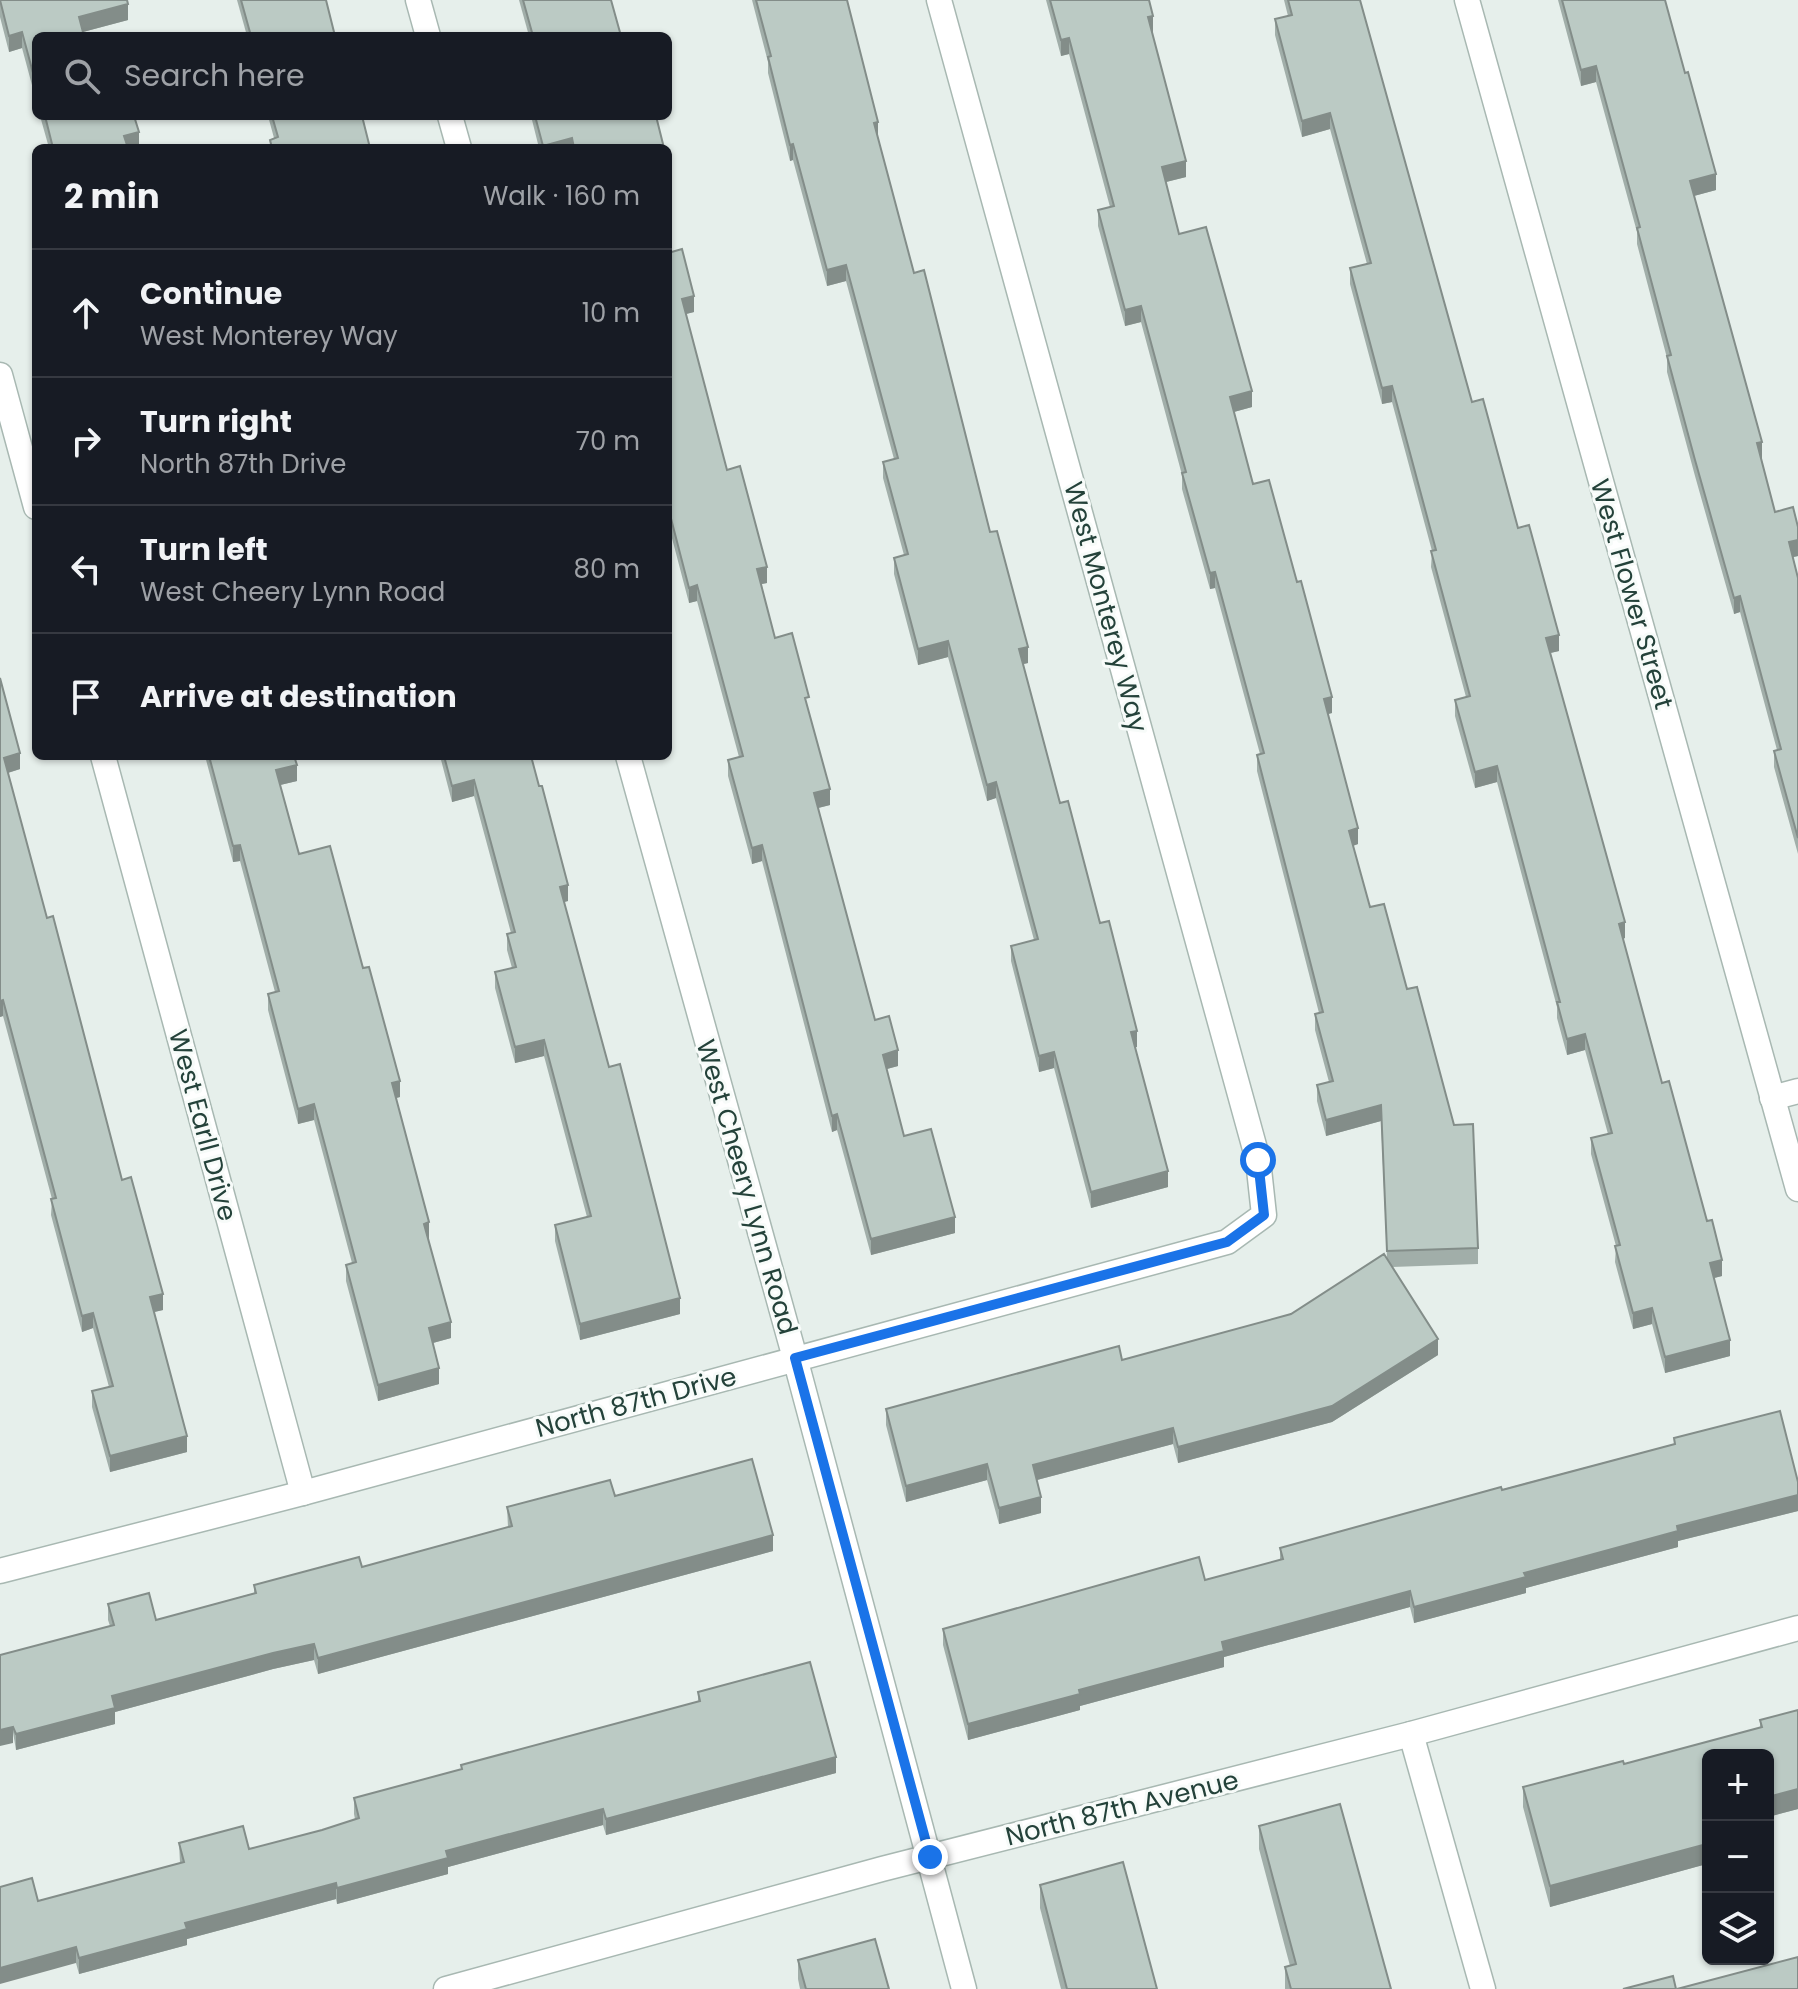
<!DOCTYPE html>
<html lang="en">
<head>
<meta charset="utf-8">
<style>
	:root { --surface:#171b24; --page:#20242c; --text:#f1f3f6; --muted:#9ea1a6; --line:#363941 }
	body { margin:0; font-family:Poppins,sans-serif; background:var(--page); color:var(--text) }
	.controls { position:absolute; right:24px; bottom:24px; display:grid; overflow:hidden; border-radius:12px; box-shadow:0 2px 6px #0004 }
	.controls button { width:72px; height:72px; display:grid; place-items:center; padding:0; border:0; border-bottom:2px solid var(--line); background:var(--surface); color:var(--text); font:40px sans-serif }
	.stop { position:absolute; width:24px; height:24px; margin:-18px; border:6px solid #1a73e8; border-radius:50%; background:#fff }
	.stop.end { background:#1a73e8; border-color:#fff; box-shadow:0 2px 8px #0008 }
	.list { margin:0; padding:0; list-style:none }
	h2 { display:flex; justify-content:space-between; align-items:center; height:104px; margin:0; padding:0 32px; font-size:34px }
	h2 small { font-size:26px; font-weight:400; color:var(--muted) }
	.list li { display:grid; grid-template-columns:52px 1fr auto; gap:24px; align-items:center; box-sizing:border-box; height:128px; padding:0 32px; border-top:2px solid var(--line) }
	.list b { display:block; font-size:30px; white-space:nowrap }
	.list p { margin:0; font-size:26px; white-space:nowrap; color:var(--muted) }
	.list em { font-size:26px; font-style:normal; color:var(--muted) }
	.icon { flex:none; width:44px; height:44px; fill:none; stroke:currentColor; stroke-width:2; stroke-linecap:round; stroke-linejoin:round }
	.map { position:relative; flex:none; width:1798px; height:1989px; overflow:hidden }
	.search { position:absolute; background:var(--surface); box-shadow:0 2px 6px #0004; left:32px; top:32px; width:640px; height:88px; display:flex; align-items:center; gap:20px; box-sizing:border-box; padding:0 28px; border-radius:12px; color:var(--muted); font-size:30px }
	.panel { position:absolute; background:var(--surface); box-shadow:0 2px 6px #0004; left:32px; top:144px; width:640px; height:616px; border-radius:12px }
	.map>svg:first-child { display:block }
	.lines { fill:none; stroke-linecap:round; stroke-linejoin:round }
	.minor-casing { stroke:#a8b8b2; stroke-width:27 }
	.minor { stroke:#fff; stroke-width:24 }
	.wall { fill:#a1aea9 }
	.shaded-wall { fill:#838d89 }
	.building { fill:#bbcac4; stroke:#838d89; stroke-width:2 }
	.route { stroke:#1a73e8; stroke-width:10 }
	.labels { text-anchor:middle; stroke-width:6; stroke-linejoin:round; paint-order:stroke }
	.street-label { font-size:26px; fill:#24423a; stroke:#f7fbf9 }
</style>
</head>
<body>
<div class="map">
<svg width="1798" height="1989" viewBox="0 0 1798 1989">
	<rect width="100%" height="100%" fill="#e6efeb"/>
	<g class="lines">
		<defs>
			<g id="minor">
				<polyline points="418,0 428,36"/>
				<polyline points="1467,0 1798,1189"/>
				<polyline points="450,116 459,148"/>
				<polyline points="0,375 36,507"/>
				<polyline points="103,756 303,1493"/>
				<polyline points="628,756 795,1358 964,1989"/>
				<polyline points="1772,1098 1798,1091"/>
				<polyline points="0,1571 303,1493 1227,1242 1264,1215 1258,1160 939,0"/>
				<polyline points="1411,1734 1483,1989"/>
				<polyline points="446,1989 882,1869 1411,1734 1798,1628"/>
			</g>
		</defs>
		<use href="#minor" class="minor-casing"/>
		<use href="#minor" class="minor"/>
	</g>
	<g class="wall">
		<polygon points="0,0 128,20 83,32 36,36 36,100 22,48 9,52 0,17"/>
		<polygon points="237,0 326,0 335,36 247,36"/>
		<polygon points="519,0 611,0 621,36 529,36"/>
		<polygon points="752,0 847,0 878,138 914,273 1028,663 1023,664 1060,803 1100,923 1137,1047 1135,1047 1168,1187 1091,1208 1054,1068 1039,1072 1011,961 1011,946 1034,940 996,798 987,801 948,657 918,665 894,574 894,558 904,555 883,478 883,462 894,459 846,281 827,286 793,160 790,161 768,73 768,62"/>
		<polygon points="1046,0 1149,0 1153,32 1152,32 1186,177 1166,182 1179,234 1252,407 1234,412 1253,484 1332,713 1328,714 1358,844 1353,846 1370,907 1478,1248 1478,1264 1392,1267 1438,1355 1332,1422 1178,1463 1173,1444 1037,1480 1041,1513 999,1524 987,1480 906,1502 886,1425 886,1409 1122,1360 1291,1314 1387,1258 1381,1121 1326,1136 1317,1101 1317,1085 1329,1082 1315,1030 1315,1014 1319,1013 1257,771 1257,755 1260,754 1215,588 1210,589 1182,489 1182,475 1141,322 1125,326 1098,226 1098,210 1110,207 1069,54 1061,56"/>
		<polygon points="1284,0 1360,0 1472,402 1518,528 1559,651 1550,653 1625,938 1623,939 1662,1083 1707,1221 1722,1276 1714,1278 1730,1356 1665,1373 1652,1324 1633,1329 1615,1262 1616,1246 1591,1154 1591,1138 1608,1134 1585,1050 1567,1055 1557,1018 1557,1007 1497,782 1475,788 1455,716 1455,700 1466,697 1431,567 1432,551 1392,402 1382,404 1350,284 1350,268 1367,264 1330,129 1302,137 1275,35 1275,19 1288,16"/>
		<polygon points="1558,0 1665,0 1716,190 1694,196 1775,512 1798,527 1798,556 1793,557 1798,578 1798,854 1774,767 1774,751 1777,750 1740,612 1734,614 1695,476 1667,372 1667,358 1637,244 1637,232 1596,82 1581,86"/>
		<polygon points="40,116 134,116 139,148 49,148"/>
		<polygon points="268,116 362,116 370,148 270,148 270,140 274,138"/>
		<polygon points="531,116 656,116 664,148 539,148"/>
		<polygon points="668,253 694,312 686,314 727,470 767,583 761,584 775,638 809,712 830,805 818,808 875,1020 898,1066 887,1069 904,1136 955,1233 871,1255 837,1130 832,1132 762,861 752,864 728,776 728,760 739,757 697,601 689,603 668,523"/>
		<polygon points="0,678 20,769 8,773 47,918 122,1180 163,1310 154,1312 187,1452 110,1472 92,1407 92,1391 109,1387 93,1328 82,1332 51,1215 52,1199 3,1016 0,1017"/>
		<polygon points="205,756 294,756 297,781 280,785 299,854 363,968 400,1097 396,1098 429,1238 428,1239 451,1338 433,1343 439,1384 378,1401 346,1281 346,1265 352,1263 314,1120 298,1124 268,1010 268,994 275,992 240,861 233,862"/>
		<polygon points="440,756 531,756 568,901 564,902 609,1067 680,1314 580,1340 555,1241 555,1225 587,1217 544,1056 515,1063 495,988 495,972 512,968 507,950 507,934 511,933 474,796 452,802"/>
		<polygon points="1674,1438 1798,1482 1798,1511 1678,1541 1678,1547 1526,1588 1526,1593 1414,1623 1410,1607 1224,1657 1224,1667 1080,1706 1080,1710 968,1740 943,1645 943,1629 1205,1580 1280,1560 1280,1548 1674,1444"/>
		<polygon points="615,1496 773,1551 318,1674 314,1660 273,1669 115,1712 115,1724 16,1750 0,1655 110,1626 108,1620 108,1604 156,1620 254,1593 254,1585 362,1567 508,1527 507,1507"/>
		<polygon points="698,1692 836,1773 606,1835 603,1825 448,1867 448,1874 337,1904 336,1899 187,1939 187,1945 79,1974 76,1963 38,1901 180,1863 179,1843 249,1849 322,1830 355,1819 354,1814 354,1798 461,1769 461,1765 698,1702"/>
		<polygon points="1798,1710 1798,1809 1768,1817 1768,1755 1704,1868 1703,1865 1550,1907 1523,1807 1523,1787 1624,1764 1760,1728 1760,1720"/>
		<polygon points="1259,1826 1391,1989 1285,1989 1285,1967 1290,1966 1259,1849"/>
		<polygon points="1040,1885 1157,1989 1061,1989 1040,1908"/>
		<polygon points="798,1960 889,1989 800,1989 798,1979"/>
	</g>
	<g class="shaded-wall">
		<polygon points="128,4 128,20 79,33 79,17"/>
		<polygon points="1153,16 1153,32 1148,33 1148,17"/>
		<polygon points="22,32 22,48 9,52 9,36"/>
		<polygon points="1069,38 1069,54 1061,56 1061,40"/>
		<polygon points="1596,66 1596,82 1581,86 1581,70"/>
		<polygon points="1330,113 1330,129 1302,137 1302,121"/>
		<polygon points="878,122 878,138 874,123"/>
		<polygon points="139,132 139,148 124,148 124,136"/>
		<polygon points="572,138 572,148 543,148 543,146"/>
		<polygon points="793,144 793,160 790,161 790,145"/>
		<polygon points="1186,161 1186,177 1162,183 1162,167"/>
		<polygon points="670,171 670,187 668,188 668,172"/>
		<polygon points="1716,174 1716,190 1690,197 1690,181"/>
		<polygon points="846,265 846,281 827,286 827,270"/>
		<polygon points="694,296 694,312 682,315 682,299"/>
		<polygon points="1141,306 1141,322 1125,326 1125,310"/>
		<polygon points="1392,386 1392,402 1382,404 1382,388"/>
		<polygon points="1252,391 1252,407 1230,413 1230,397"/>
		<polygon points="1762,442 1762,458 1757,459 1757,443"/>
		<polygon points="1798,540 1798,556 1789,558 1789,542"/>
		<polygon points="767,567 767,583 757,585 757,569"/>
		<polygon points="1215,572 1215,588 1210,589 1210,573"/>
		<polygon points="697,585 697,601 689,603 689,588"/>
		<polygon points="1740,596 1740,612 1734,614 1734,598"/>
		<polygon points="1559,635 1559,651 1546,654 1546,638"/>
		<polygon points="948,641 948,657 918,665 918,649"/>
		<polygon points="1028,647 1028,663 1019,665 1019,649"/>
		<polygon points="1332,697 1332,713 1324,715 1324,699"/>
		<polygon points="20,753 20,769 4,774 4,758"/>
		<polygon points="297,765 297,781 276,786 276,770"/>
		<polygon points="1497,766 1497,782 1475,788 1475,772"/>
		<polygon points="474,780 474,796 452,802 452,786"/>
		<polygon points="996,782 996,798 987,801 987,785"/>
		<polygon points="830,789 830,805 814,809 814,793"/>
		<polygon points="1358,828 1358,844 1349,847 1349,831"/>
		<polygon points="240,845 240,861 233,862 233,846"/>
		<polygon points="762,845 762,861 752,864 752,848"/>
		<polygon points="568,885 568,901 560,903 560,887"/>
		<polygon points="1625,922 1625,938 1619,940 1619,924"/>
		<polygon points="3,1000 3,1016 0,1017 0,1001"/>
		<polygon points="1137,1031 1137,1047 1131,1048 1131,1032"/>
		<polygon points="1585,1034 1585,1050 1567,1055 1567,1039"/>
		<polygon points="544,1040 544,1056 515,1063 515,1047"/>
		<polygon points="898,1050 898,1066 883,1070 883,1055"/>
		<polygon points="1054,1052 1054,1068 1039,1072 1039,1056"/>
		<polygon points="400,1081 400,1097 392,1099 392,1083"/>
		<polygon points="314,1104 314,1120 298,1124 298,1109"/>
		<polygon points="1381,1105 1381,1121 1326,1136 1326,1120"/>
		<polygon points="837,1114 837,1130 832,1132 832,1116"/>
		<polygon points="1168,1171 1168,1187 1091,1208 1091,1192"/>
		<polygon points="955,1217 955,1233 871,1255 871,1239"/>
		<polygon points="429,1222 429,1238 424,1240 424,1224"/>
		<polygon points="1722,1260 1722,1276 1710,1279 1710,1263"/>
		<polygon points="163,1294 163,1310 150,1313 150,1297"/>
		<polygon points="680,1298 680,1314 580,1340 580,1324"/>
		<polygon points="1652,1308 1652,1324 1633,1329 1633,1313"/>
		<polygon points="93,1313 93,1328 82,1332 82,1316"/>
		<polygon points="451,1322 451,1338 429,1344 429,1328"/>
		<polygon points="1438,1339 1438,1355 1332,1422 1178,1463 1178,1447"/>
		<polygon points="1730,1340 1730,1356 1665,1373 1665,1357"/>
		<polygon points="439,1368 439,1384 378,1401 378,1385"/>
		<polygon points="1173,1428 1173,1444 1033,1481 1033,1465"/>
		<polygon points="187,1436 187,1452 110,1472 110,1456"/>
		<polygon points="987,1464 987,1480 906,1502 906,1486"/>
		<polygon points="1798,1495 1798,1511 1678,1541 1678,1547 1526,1588 1526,1593 1414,1623 1414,1607 1677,1526"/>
		<polygon points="1041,1497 1041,1513 999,1524 999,1508"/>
		<polygon points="773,1535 773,1551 318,1674 318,1658"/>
		<polygon points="1410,1591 1410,1607 1224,1657 1224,1667 1080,1706 1080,1710 968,1740 968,1724 1079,1690 1222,1642"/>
		<polygon points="314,1644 314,1660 273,1669 115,1712 115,1724 16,1750 16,1734 112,1696 273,1653"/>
		<polygon points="13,1727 13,1743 0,1746 0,1730"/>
		<polygon points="836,1757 836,1773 606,1835 606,1819"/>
		<polygon points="1798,1789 1798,1809 1768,1817 1768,1797"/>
		<polygon points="603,1809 603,1825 448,1867 448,1874 337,1904 337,1888 446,1851"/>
		<polygon points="1771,1830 1771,1850 1768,1851 1768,1831"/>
		<polygon points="1703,1845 1703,1865 1550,1907 1550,1886"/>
		<polygon points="1708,1847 1708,1867 1704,1868 1704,1848"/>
		<polygon points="336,1883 336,1899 187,1939 187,1945 79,1974 79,1958 185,1923"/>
		<polygon points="76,1947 76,1963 0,1984 0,1968"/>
	</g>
	<g class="building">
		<polygon points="0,0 127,0 128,4 79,17 84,36 36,36 36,84 22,32 9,36"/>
		<polygon points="241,0 326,0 335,36 251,36"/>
		<polygon points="523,0 611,0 621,36 533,36"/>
		<polygon points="756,0 847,0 878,122 874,123 914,273 924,270 990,532 997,531 1028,647 1019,649 1060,803 1068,801 1100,923 1109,921 1137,1031 1131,1032 1168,1171 1091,1192 1054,1052 1039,1056 1011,946 1038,939 996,782 987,785 948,641 918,649 894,558 908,554 883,462 898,458 846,265 827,270 793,144 790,145 768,57 771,56"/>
		<polygon points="1050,0 1149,0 1153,16 1148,17 1186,161 1162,167 1179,234 1206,227 1252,391 1230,397 1253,484 1269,480 1297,582 1301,581 1332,697 1324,699 1358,828 1349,831 1370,907 1384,904 1407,989 1417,987 1454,1125 1473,1124 1478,1248 1387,1251 1381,1105 1326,1120 1317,1085 1333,1081 1315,1014 1323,1012 1257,755 1264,753 1215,572 1210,573 1182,473 1186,472 1141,306 1125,310 1098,210 1114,206 1069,38 1061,40"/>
		<polygon points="1288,0 1360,0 1472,402 1483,399 1518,528 1529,525 1559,635 1546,638 1625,922 1619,924 1662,1083 1669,1081 1707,1221 1712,1220 1722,1260 1710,1263 1730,1340 1665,1357 1652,1308 1633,1313 1615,1246 1620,1245 1591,1138 1612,1133 1585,1034 1567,1039 1557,1002 1560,1002 1497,766 1475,772 1455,700 1470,696 1431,551 1436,550 1392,386 1382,388 1350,268 1371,263 1330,113 1302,121 1275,19 1292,15"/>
		<polygon points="1562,0 1665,0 1685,73 1688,72 1716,174 1690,181 1762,442 1757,443 1775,512 1793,507 1798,527 1798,540 1789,542 1798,578 1798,838 1774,751 1781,749 1740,596 1734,598 1695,460 1667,356 1671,355 1637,228 1640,227 1596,66 1581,70"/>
		<polygon points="45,116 134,116 139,132 124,136 128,148 53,148"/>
		<polygon points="272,116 362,116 370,148 272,148 270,140 278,137"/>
		<polygon points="535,116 656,116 664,148 574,148 572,138 543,146"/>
		<polygon points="682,249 694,296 682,299 727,470 740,466 767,567 757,569 775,638 792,633 809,697 805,698 830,789 814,793 875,1020 889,1016 898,1050 883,1055 904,1136 931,1129 955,1217 871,1239 837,1114 832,1116 762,845 752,848 728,760 743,756 697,585 689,588 668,507 668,253"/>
		<polygon points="0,678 20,753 4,758 47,918 53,916 122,1180 131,1177 163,1294 150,1297 187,1436 110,1456 92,1391 113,1386 93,1313 82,1316 51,1199 56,1198 3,1000 0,1001"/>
		<polygon points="209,756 294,756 297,765 276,770 299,854 330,846 363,968 369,967 400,1081 392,1083 429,1222 424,1224 451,1322 429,1328 439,1368 378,1385 346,1265 356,1262 314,1104 298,1109 268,994 279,991 240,845 233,846"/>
		<polygon points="444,756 531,756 539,786 542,786 568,885 560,887 609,1067 620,1064 680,1298 580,1324 555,1225 591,1216 544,1040 515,1047 495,972 516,967 507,934 515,932 474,780 452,786"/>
		<polygon points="1384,1254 1438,1339 1332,1406 1178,1447 1173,1428 1033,1465 1041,1497 999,1508 987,1464 906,1486 886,1409 1119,1346 1122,1360 1291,1314"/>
		<polygon points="1780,1411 1798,1482 1798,1495 1677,1526 1678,1531 1524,1573 1526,1577 1414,1607 1410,1591 1222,1642 1224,1651 1079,1690 1080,1694 968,1724 943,1629 1199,1557 1205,1580 1283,1559 1280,1548 1501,1487 1502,1490 1675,1444 1674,1438"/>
		<polygon points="752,1459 773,1535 318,1658 314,1644 273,1653 112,1696 115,1708 16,1734 13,1727 0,1730 0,1655 114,1625 108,1604 149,1593 156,1620 256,1593 254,1585 359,1557 362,1567 512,1526 507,1507 610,1480 615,1496"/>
		<polygon points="810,1662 836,1757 606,1819 603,1809 446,1851 448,1858 337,1888 336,1883 185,1923 187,1929 79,1958 76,1947 0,1968 0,1887 32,1878 38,1901 184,1862 179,1843 243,1826 249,1849 322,1830 359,1818 354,1798 462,1769 461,1765 700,1701 698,1692"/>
		<polygon points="1798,1710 1798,1789 1768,1797 1768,1755 1708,1755 1708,1847 1704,1848 1703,1845 1550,1886 1523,1787 1623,1761 1624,1764 1762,1727 1760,1720"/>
		<polygon points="1340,1804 1391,1989 1291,1989 1285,1967 1296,1964 1259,1826"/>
		<polygon points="1123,1862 1157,1989 1067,1989 1040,1885"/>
		<polygon points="875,1939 889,1989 806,1989 798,1960"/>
		<polygon points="1798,1957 1798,1989 1677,1989"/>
		<polygon points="1673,1976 1676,1989 1623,1989"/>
	</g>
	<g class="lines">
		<polyline class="route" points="930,1857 795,1358 1227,1242 1264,1215 1258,1160"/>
	</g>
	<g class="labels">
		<g class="street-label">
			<text transform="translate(1632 594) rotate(74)" y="9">West Flower Street</text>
			<text transform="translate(1106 607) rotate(75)" y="9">West Monterey Way</text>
			<text transform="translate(203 1125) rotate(75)" y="9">West Earll Drive</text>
			<text transform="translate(747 1187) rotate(74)" y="9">West Cheery Lynn Road</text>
			<text transform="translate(636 1402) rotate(-15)" y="9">North 87th Drive</text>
			<text transform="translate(1122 1808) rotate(-14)" y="9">North 87th Avenue</text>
		</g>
	</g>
</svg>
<div class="controls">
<button>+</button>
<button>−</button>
<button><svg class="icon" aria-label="layers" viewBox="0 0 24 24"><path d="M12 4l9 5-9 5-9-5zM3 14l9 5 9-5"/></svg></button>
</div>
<div class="stop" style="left:1258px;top:1160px"></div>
<div class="stop end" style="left:930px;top:1857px"></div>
<div class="search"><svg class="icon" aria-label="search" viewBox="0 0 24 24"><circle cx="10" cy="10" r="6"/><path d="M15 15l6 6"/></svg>Search here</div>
<section class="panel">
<h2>2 min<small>Walk · 160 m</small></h2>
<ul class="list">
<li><svg class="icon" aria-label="ahead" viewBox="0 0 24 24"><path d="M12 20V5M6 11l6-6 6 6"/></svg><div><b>Continue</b><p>West Monterey Way</p></div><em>10 m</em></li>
<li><svg class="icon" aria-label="right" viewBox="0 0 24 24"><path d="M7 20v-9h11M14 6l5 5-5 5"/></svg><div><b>Turn right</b><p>North 87th Drive</p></div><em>70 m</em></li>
<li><svg class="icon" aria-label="left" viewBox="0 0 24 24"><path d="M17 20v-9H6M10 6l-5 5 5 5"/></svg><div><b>Turn left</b><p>West Cheery Lynn Road</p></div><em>80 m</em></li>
<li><svg class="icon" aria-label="arrive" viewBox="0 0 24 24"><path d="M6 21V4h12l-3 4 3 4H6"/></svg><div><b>Arrive at destination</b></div></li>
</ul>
</section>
</div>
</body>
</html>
